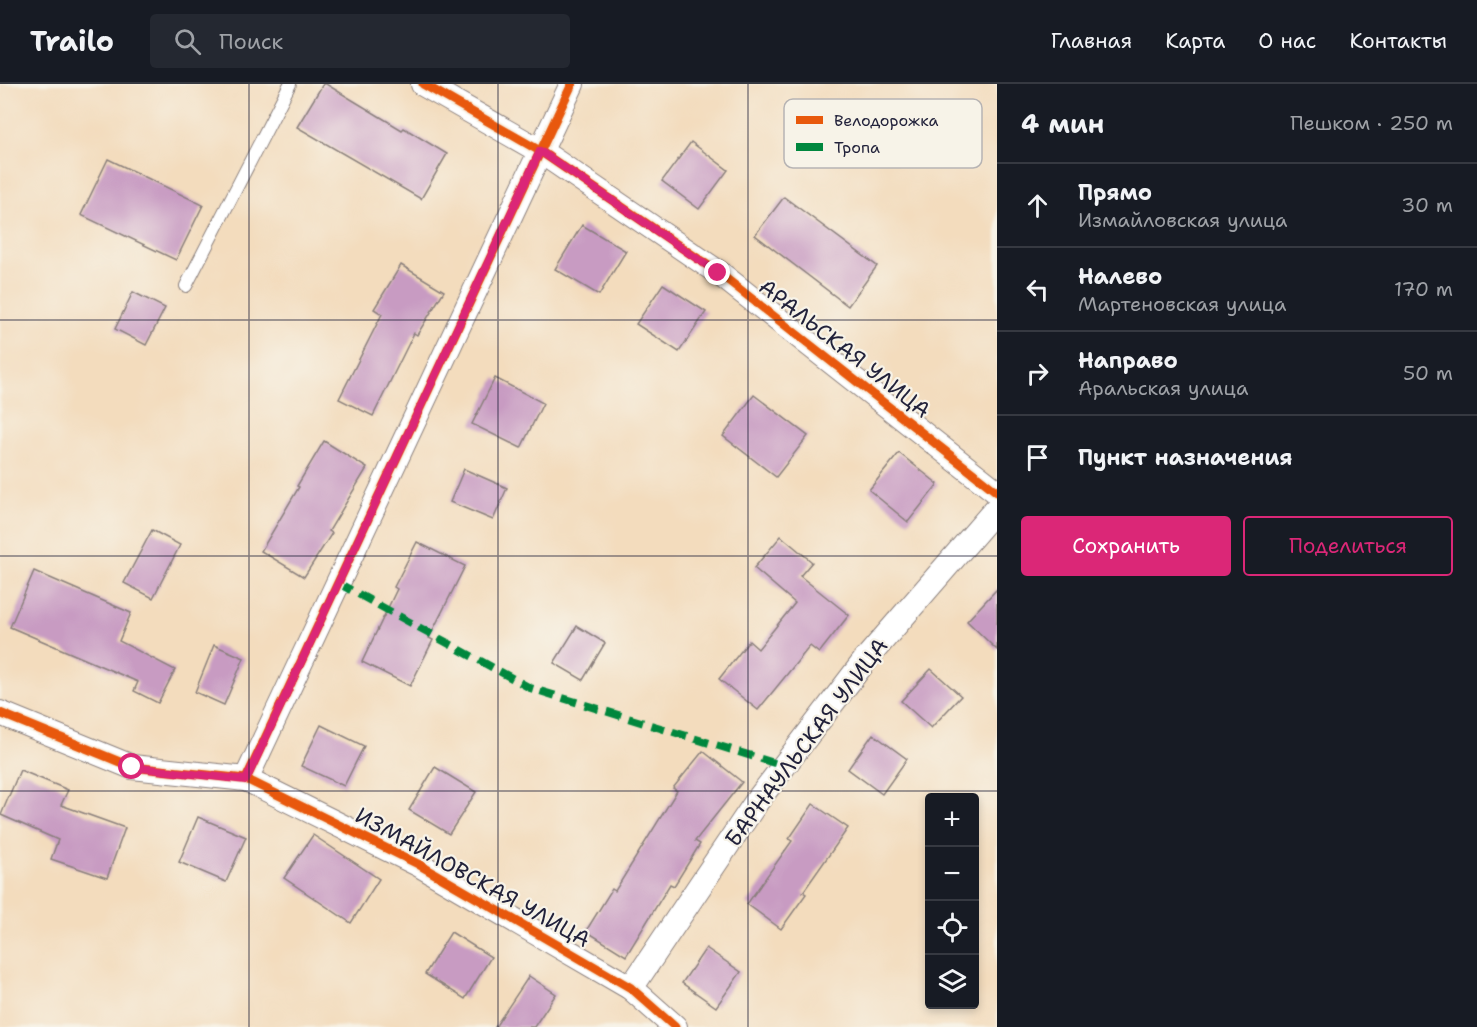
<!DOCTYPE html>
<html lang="ru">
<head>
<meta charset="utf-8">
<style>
	:root { --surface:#171b24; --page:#242831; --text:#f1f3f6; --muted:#9ea1a6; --line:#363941; --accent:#db2777 }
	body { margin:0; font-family:"Shantell Sans",sans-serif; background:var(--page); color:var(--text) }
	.controls { position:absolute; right:18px; bottom:18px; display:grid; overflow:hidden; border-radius:6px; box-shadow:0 3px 9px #0003 }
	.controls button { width:54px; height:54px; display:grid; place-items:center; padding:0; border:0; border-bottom:2px solid var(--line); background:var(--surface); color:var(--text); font:30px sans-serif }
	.stop { position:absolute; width:18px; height:18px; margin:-14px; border:4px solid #db2777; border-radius:50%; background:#fff }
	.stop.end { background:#db2777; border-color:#fff; box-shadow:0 2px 6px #0008 }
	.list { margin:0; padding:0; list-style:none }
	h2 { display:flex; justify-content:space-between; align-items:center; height:78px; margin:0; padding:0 24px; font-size:26px }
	h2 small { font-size:20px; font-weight:400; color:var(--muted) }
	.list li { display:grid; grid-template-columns:39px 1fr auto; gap:18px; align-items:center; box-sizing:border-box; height:84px; padding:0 24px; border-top:2px solid var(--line) }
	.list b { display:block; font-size:22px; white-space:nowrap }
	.list p { margin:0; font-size:20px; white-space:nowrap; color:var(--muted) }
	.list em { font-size:20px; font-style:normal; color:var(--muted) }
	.actions { display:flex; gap:12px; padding:18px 24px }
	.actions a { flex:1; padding:14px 0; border:2px solid var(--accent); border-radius:6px; text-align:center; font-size:21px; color:var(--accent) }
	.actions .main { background:var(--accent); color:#fff }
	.icon { flex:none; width:33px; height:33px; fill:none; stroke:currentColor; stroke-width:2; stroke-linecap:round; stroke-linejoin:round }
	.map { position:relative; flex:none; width:997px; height:943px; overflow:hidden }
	header { display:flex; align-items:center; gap:36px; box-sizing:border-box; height:84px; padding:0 30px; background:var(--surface); border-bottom:2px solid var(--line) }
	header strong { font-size:28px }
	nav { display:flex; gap:33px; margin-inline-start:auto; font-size:21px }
	.search { width:420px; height:54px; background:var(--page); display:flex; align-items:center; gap:15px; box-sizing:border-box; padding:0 21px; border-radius:6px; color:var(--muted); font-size:22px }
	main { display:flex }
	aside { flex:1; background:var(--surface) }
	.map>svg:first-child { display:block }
	.building { fill:#c89bc2 }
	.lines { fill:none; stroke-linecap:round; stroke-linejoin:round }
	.lane-casing { stroke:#8a7f7c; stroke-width:14 }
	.street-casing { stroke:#8a7f7c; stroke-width:26 }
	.lane { stroke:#fff; stroke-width:12 }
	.street { stroke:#fff; stroke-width:24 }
	.quiet { stroke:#00873e; stroke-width:8; stroke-dasharray:15 8; stroke-linecap:butt }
	.cycleway-casing { stroke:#f7f3e8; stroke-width:13 }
	.cycleway { stroke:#e8590c; stroke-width:9 }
	.route { stroke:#db2777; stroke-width:8 }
	.grid { fill:none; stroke:#22223b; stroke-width:1.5; stroke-opacity:0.55 }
	.labels { text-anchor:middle; stroke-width:4.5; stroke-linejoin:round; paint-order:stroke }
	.street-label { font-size:22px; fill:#22223b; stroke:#f7f3e8 }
	.key { fill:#f7f3e8; stroke:#b7b4b4; stroke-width:1.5 }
	.key-label { font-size:16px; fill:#22223b }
</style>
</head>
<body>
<header>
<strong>Trailo</strong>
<div class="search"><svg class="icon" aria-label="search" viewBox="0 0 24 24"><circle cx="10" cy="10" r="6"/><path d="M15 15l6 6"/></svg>Поиск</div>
<nav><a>Главная</a><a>Карта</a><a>О нас</a><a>Контакты</a></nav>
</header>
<main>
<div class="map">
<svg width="997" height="943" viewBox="0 0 997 943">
	<rect width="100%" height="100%" fill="#f7f3e8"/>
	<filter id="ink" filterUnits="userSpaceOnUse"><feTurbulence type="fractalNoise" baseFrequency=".0167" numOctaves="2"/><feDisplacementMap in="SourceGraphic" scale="12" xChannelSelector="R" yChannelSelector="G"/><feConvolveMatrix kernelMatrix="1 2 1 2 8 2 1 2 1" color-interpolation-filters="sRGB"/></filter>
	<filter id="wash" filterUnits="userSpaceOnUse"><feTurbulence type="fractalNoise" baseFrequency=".008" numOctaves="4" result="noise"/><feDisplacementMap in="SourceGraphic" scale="24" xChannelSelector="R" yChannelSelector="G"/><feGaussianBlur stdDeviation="1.35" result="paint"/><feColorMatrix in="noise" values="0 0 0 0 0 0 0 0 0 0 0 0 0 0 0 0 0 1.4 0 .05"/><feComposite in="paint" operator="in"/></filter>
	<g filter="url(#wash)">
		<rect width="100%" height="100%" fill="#f3dcbd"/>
		<g id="blocks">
			<g class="building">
				<polygon points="323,0 326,0 402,46 404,44 447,70 421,115 297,43"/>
				<polygon points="691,58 728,86 699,125 662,97"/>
				<polygon points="108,75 203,121 176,176 81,131"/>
				<polygon points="784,113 877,182 848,222 755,151"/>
				<polygon points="582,141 626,167 599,211 555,185"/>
				<polygon points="401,181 444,207 417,251 414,249 373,332 339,315 382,230 374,225"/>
				<polygon points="663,200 706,228 679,268 636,240"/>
				<polygon points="133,208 165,224 146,261 115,245"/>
				<polygon points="495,294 543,319 521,364 472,340"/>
				<polygon points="754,311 808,352 776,393 723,352"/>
				<polygon points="324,357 367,384 329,447 332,449 304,493 261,467 299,403 297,402"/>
				<polygon points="899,369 938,400 908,438 869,406"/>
				<polygon points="464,385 507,404 493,436 450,418"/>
				<polygon points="152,446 180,461 153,514 124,499"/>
				<polygon points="781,452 812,478 800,492 849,531 819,569 810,562 758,626 719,595 749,557 758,565 795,519 754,484"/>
				<polygon points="417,458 465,482 429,554 433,556 410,602 362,578 397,505 394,503"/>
				<polygon points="34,487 131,529 119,557 175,586 158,619 134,607 138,598 10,543"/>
				<polygon points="997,505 997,566 967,537"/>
				<polygon points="577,542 605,559 583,596 554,579"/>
				<polygon points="214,561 244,574 224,621 195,608"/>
				<polygon points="931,585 961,612 931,644 901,617"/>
				<polygon points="321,641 364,662 344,702 301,682"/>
				<polygon points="873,650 907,675 882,710 848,685"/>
				<polygon points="703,667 742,698 695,757 700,760 674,802 670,800 626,872 586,847 612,805 615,807 677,707 673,704"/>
				<polygon points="435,683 476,708 449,750 409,726"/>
				<polygon points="20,686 68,706 61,721 125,744 107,794 51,775 58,756 1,731"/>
				<polygon points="813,720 848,744 803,808 806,810 781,845 747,820 792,757 789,755"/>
				<polygon points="198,733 246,753 226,798 179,778"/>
				<polygon points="313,751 379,795 351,839 284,794"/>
				<polygon points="451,848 491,873 465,915 425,890"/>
				<polygon points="706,864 741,888 716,923 682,899"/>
				<polygon points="529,892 556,910 534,943 495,943"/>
			</g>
		</g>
	</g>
	<g filter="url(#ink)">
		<use href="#blocks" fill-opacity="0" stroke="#8a7f7c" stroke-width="1.5"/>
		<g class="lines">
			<defs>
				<polyline id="lane" points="186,202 290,0"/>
				<g id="street">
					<polyline points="423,0 540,67 719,189 997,408"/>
					<polyline points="0,629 132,683 246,695 418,780 631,904 675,943"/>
					<polyline points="246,695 572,0"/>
					<polyline points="631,904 757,717 866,575 997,424"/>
				</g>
			</defs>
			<use href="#lane" class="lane-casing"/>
			<use href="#street" class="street-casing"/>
			<use href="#lane" class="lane"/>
			<use href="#street" class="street"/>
			<polyline class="quiet" points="338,499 530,604 784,682"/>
			<defs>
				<g id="cycleway">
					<polyline points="423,0 540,67 719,189 997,408"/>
					<polyline points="0,629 132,683 246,695 418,780 631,904 675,943"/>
					<polyline points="246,695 572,0"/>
				</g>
			</defs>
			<use href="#cycleway" class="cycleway-casing"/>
			<use href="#cycleway" class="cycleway"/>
		</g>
	</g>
	<g class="lines" filter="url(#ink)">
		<polyline class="route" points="132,683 246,696 540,67 718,189"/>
	</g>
	<path class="grid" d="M249 0V943M498 0V943M748 0V943M0 236H997M0 472H997M0 707H997"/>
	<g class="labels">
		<g class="street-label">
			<text transform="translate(845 264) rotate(38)" y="8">АРАЛЬСКАЯ УЛИЦА</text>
			<text transform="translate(806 658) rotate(-53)" y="8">БАРНАУЛЬСКАЯ УЛИЦА</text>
			<text transform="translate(473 793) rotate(29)" y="8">ИЗМАЙЛОВСКАЯ УЛИЦА</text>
		</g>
	</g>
	<rect x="784" y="15" width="198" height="69" rx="9" class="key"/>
	<rect x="796" y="32" width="27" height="8" fill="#e8590c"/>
	<rect x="796" y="59" width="27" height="8" fill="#00873e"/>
	<g class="key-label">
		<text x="834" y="42">Велодорожка</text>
		<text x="834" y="69">Тропа</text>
	</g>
</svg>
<div class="controls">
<button>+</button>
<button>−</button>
<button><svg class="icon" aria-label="locate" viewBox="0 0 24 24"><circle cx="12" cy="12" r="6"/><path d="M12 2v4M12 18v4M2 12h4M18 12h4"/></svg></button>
<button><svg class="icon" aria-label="layers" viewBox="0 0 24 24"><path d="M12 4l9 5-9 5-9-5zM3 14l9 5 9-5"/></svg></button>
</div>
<div class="stop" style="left:132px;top:683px"></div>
<div class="stop end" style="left:718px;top:189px"></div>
</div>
<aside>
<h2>4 мин<small>Пешком · 250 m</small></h2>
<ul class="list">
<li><svg class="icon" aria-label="ahead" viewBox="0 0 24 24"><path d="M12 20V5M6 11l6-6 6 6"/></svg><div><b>Прямо</b><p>Измайловская улица</p></div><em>30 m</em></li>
<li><svg class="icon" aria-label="left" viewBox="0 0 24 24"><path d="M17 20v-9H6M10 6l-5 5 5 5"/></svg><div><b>Налево</b><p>Мартеновская улица</p></div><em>170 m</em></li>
<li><svg class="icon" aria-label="right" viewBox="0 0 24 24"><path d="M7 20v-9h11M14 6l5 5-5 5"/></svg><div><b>Направо</b><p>Аральская улица</p></div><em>50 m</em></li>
<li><svg class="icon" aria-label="arrive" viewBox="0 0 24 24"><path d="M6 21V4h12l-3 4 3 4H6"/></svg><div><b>Пункт назначения</b></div></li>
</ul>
<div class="actions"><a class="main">Сохранить</a><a>Поделиться</a></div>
</aside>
</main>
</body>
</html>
